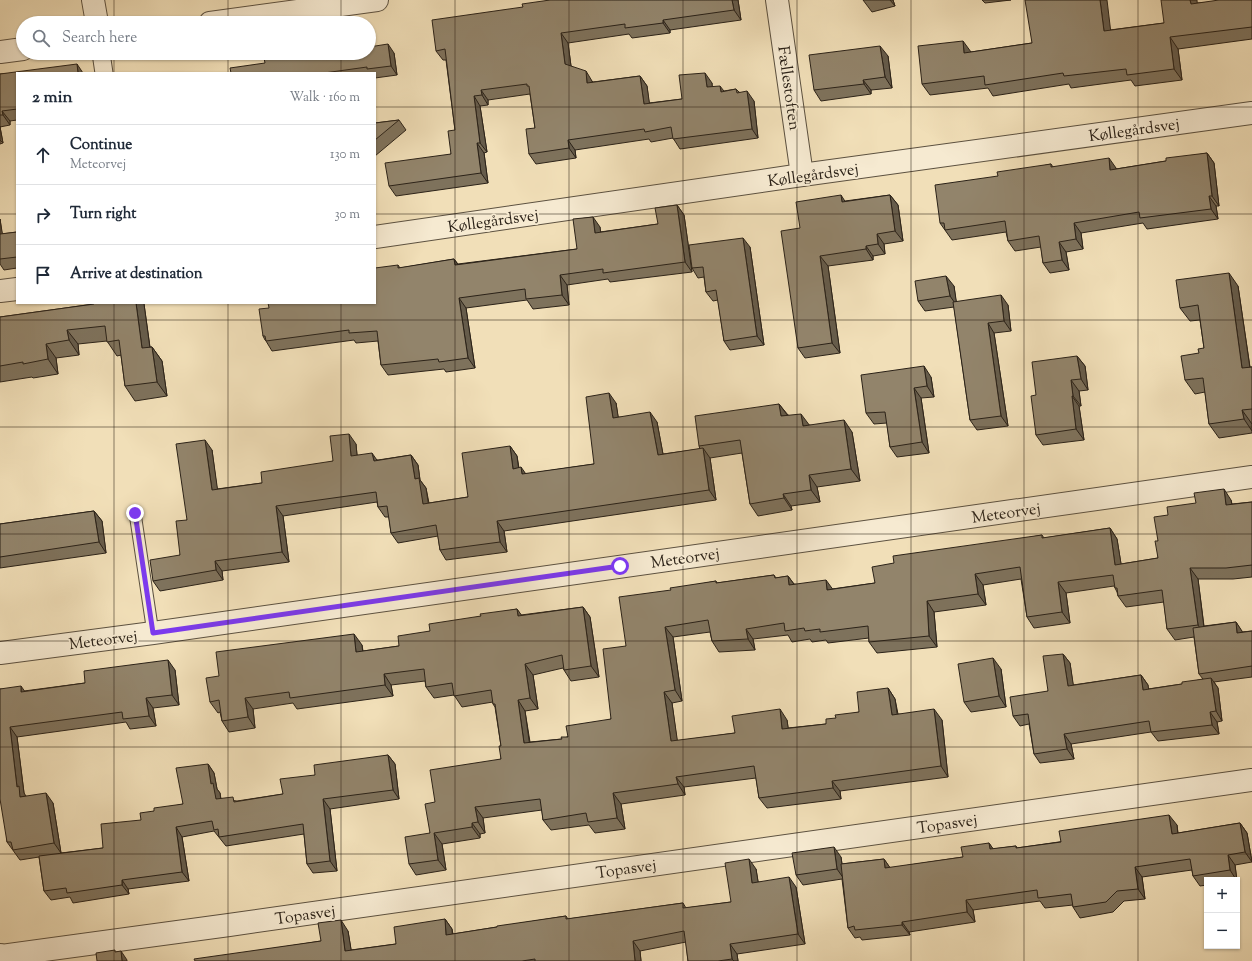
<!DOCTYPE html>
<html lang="en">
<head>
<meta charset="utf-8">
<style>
	:root { --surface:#fff; --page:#f2f2f3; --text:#1f2937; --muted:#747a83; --line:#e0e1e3 }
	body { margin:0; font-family:"Sorts Mill Goudy",serif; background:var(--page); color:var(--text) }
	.controls { position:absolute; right:12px; bottom:12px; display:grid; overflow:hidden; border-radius:0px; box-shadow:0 1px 3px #0004 }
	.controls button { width:36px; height:36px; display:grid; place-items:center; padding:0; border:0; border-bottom:1px solid var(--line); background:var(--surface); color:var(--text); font:20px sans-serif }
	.stop { position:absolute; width:12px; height:12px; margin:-9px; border:3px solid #7c3aed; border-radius:50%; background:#fff }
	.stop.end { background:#7c3aed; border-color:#fff; box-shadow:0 1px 4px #0008 }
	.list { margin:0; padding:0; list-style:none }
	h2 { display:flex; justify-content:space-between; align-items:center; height:52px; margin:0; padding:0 16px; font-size:17px }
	h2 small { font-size:13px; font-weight:400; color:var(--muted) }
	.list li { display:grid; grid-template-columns:26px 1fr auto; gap:12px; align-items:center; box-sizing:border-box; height:60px; padding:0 16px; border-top:1px solid var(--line) }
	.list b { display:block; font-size:15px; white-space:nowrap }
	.list p { margin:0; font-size:13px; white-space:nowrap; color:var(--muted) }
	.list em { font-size:13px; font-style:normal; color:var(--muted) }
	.icon { flex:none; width:22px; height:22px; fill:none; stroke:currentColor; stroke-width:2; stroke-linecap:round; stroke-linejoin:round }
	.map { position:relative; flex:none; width:1252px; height:961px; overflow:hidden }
	.search { position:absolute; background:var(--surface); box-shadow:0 1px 3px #0004; left:16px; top:16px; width:360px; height:44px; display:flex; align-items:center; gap:10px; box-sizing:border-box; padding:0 14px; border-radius:22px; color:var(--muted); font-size:15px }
	.panel { position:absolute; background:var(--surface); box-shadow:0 1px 3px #0004; left:16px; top:72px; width:360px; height:232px; border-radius:0px }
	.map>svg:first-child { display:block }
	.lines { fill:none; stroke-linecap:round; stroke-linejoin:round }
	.service-casing { stroke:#5c5140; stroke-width:13 }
	.pedestrian-casing { stroke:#5c5140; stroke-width:19 }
	.minor-casing { stroke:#5c5140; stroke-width:24 }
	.tertiary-casing { stroke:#5c5140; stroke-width:24 }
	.service { stroke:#f6ead1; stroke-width:11 }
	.pedestrian { stroke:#f6ead1; stroke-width:17 }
	.minor { stroke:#f6ead1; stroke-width:22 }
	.tertiary { stroke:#f6ead1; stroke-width:22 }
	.wall { fill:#7e725c; stroke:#2b2218 }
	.shaded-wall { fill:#665c4b; stroke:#2b2218 }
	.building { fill:#92846b; stroke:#2b2218 }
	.route { stroke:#7c3aed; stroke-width:5 }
	.grid { fill:none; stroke:#2b2218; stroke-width:1; stroke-opacity:0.55 }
	.labels { text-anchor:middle; stroke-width:3.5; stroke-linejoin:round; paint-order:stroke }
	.street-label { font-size:16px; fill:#2b2218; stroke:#f6ead1 }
</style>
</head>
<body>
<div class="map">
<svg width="1252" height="961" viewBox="0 0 1252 961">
	<rect width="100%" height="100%" fill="#f1dfb8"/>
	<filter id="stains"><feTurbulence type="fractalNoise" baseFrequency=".005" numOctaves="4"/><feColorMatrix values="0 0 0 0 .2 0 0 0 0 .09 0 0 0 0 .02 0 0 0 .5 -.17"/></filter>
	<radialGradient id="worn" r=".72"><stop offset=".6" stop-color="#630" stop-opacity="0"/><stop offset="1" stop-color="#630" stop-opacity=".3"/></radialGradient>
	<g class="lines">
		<defs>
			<polyline id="service" points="135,513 153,633"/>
			<polyline id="pedestrian" points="101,53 104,73"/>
			<g id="minor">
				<polyline points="93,0 97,23"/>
				<polyline points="777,0 802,175"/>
				<polyline points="210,23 377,0"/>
				<polyline points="0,52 23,49"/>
				<polyline points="375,237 802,175 1252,113"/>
				<polyline points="0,291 17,289"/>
				<polyline points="0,653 153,633 1252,477"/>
				<polyline points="0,956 229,925 1252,780"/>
			</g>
			<polyline id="tertiary" points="0,955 2,961"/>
		</defs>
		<use href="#service" class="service-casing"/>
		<use href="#pedestrian" class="pedestrian-casing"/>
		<use href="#minor" class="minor-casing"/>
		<use href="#tertiary" class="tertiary-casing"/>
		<use href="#service" class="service"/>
		<use href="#pedestrian" class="pedestrian"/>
		<use href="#minor" class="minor"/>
		<use href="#tertiary" class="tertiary"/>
	</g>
	<g class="wall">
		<polygon points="550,0 738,0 741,20 670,30 670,33 632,38 629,34 568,43 571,66 592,81 593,82 640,76 647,86 649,103 682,99 712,83 712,87 724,91 736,89 739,92 754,101 758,138 680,149 673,138 651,142 649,139 575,150 576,158 536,164 529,154 535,128 530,94 488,100 488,105 480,106 487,152 484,153 488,183 396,196 389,186 451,154 455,130 446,60 443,60 436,51 523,7"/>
		<polygon points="863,0 893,0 895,6 872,12"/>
		<polygon points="982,0 1011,0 985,3"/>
		<polygon points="1252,0 1252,39 1178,49 1182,80 1135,86 1131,80 1071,88 1069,84 993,96 988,88 930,95 922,84 971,52 1032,43 1110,30 1164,23 1197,3"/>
		<polygon points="394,53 397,75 375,78 375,73 231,73"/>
		<polygon points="888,56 892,88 871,90 871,94 821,101 814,90"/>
		<polygon points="17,73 17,120 10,121 10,125 0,127 3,143 0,144 0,74"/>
		<polygon points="399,120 406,130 375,156 375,123"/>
		<polygon points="1207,153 1214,163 1219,206 1216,206 1218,219 1147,229 1143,223 1081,233 1083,249 1066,252 1069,270 1050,273 1043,263 1041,247 1015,251 1008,241 1006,232 952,240 940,223 998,176 1051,164 1053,167 1116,168 1116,169 1166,161"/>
		<polygon points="890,195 898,205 903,241 884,244 885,254 873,256 873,260 828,266 840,353 805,358 798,348 800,228 845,201"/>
		<polygon points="677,205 684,215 692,272 610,282 608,279 567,285 569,305 533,309 527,300 466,308 475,368 446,372 444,369 388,375 381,365 378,341 356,343 354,340 272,351 266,341 265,340 263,336 269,308 375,303 398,265 400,268 454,259 458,264 577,249 600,227 600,232 658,224"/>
		<polygon points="0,219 2,234 17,232 17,268 4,270 0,264"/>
		<polygon points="750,247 764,345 730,350 724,341 718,300 713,301 706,292 704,277 698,278 692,268"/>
		<polygon points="954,286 956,302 1008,305 1011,331 994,333 1008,426 977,430 970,420 954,307 925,311 918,301"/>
		<polygon points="1238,286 1250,367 1252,367 1252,433 1219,438 1209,424 1205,392 1195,394 1185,380 1199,353 1204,348 1200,320 1190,321 1180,308"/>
		<polygon points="94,303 143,303 144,304 150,347 152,347 162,361 167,396 135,401 125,386 121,355 117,356 107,341 78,344 79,355 56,358 58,374 33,378 32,377 0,382 0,317 94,304"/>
		<polygon points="1077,356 1085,366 1088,390 1079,391 1081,406 1079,406 1084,440 1043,445 1036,435 1036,395"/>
		<polygon points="931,377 934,397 921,398 929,453 897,457 890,447 887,423 874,424 866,413"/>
		<polygon points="616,403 618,417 657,422 663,454 700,449 699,446 779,404 788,415 809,425 852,432 860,481 817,487 820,502 791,506 792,510 758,516 750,504 742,453 710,458 716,500 504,531 507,552 446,560 440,550 438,536 398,543 391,533 389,517 385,517 378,507 377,502 283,516 289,562 222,571 223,580 160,591 153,581 180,555 187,520 212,450 217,489 262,483 333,461 356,444 357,455 378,460 411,455 418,465 420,480 426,488 429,503 468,497 510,446 517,456 519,468 526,474 594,464"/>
		<polygon points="1231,500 1232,504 1252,502 1252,577 1233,579 1198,579 1204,626 1236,622 1242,632 1252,631 1252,677 1214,682 1218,688 1222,721 1217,722 1219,734 1158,741 1151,732 1071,744 1074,759 1040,763 1034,754 1029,724 1020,726 1013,716 1048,691 1063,654 1070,663 1073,685 1141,675 1148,685 1148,689 1182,684 1203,679 1199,674 1194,637 1175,640 1167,629 1164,602 1126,607 1118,596 1117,592 1114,586 1066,593 1070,623 1034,628 1027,617 1021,579 983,585 986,605 934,612 937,647 877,653 869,642 869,638 828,643 826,640 812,642 810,639 792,642 788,635 753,639 755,650 719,652 712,641 710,632 673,637 682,701 672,703 677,741 735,733 787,720 788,728 826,724 836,718 859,712 888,688 895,699 898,714 942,720 948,777 840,791 841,799 767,808 759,798 756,778 684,787 685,795 621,804 625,829 595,833 589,825 551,830 543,820 542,810 483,818 485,833 480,834 480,838 442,844 446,870 416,875 409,864 430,833 435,802 501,759 501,746 495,707 493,704 493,702 462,707 454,695 434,698 426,687 425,681 391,685 393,696 297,709 293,703 253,709 255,728 229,732 222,721 220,712 218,713 210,702 219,676 362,645 363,651 399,646 430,631 481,616 517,609 521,615 583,607 590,617 599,677 571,681 564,670 563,668 533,675 538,709 525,711 530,742 562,739 611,719 626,646 671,590 716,581 717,583 774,575 776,578 788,576 794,584 832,589 875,583 894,563 1042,535 1044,538 1110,528 1117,539 1121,564 1158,558 1158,541 1168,515"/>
		<polygon points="94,511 102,521 106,553 0,568 0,524"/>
		<polygon points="1001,669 1006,707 971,712 964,702"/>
		<polygon points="175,670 179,705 153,708 156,726 130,729 126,722 17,737 24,793 25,796 53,803 61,853 103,848 154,811 183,804 208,764 214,773 217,789 220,793 221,799 237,801 283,794 315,775 388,755 395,764 399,799 330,809 337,871 313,873 307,864 304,834 226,846 214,831 182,837 189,881 128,889 129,894 73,903 70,897 51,900 44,891 39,857 20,860 7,842 0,689 24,691 85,683"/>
		<polygon points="1240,823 1247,833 1252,862 1235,865 1237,881 1237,880 1207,880 1207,885 1200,886 1193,876 1192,870 1142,877 1145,899 1124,901 1113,912 1080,918 1073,907 1073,905 1045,908 1040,901 973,910 975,922 909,932 910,935 862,940 860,937 855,938 848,928 842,879 803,885 796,875 841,857 842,864 884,859 890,868 963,857 989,843 993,849 1016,846 1017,848 1177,825 1178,833"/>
		<polygon points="756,869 758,882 796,887 805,944 737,954 738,961 688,961 686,942 640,951 641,961 195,961 321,941 348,931 351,950 396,944 445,919 452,929 453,934 566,916 568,919 683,903 686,908 731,902"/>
	</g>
	<g class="shaded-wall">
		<polygon points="732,0 738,0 741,20 734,10"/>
		<polygon points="890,0 893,0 895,6"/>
		<polygon points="1100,0 1107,0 1112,42 1104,31"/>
		<polygon points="1190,0 1197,0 1198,15 1191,4"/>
		<polygon points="663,20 670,30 670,33 663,23"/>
		<polygon points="561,33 568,43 572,74 565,64"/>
		<polygon points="1170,37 1178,49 1182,80 1174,69"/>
		<polygon points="963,41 971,52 972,64 964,53"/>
		<polygon points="388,44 394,53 397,75 391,66"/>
		<polygon points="880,46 888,56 892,88 885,77"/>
		<polygon points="77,64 83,73 78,73"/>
		<polygon points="586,71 592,81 594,93 587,83"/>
		<polygon points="705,73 712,83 713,97 707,87"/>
		<polygon points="640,76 647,86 651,114 644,104"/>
		<polygon points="863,80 871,90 871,94 864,84"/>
		<polygon points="720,86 727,95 721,92"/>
		<polygon points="481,90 488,100 488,105 482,95"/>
		<polygon points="747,91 754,101 758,138 752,129"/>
		<polygon points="474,96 480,106 487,152 480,143"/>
		<polygon points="2,111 10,121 10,125 3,115"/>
		<polygon points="0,126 0,127 3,143 0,140"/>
		<polygon points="568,140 575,150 576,158 569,148"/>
		<polygon points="477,143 484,153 488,183 481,173"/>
		<polygon points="1207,153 1214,163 1219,206 1212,196"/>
		<polygon points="1109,158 1116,168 1118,180 1110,170"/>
		<polygon points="841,195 848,206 842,202"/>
		<polygon points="890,195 898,205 903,241 895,231"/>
		<polygon points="1209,196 1216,206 1218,219 1211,209"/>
		<polygon points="677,205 684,215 692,272 685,262"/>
		<polygon points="593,217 600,227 602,243 595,233"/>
		<polygon points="0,219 4,244 0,239"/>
		<polygon points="1074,223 1081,233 1083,249 1076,239"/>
		<polygon points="877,234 884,244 885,254 878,244"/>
		<polygon points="743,238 750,247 764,345 757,336"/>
		<polygon points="1059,242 1066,252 1069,270 1062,260"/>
		<polygon points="866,246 873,256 873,260 866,249"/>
		<polygon points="820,256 828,266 840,353 832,343"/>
		<polygon points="454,259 461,269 455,265"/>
		<polygon points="1229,273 1238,286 1252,382 1242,368"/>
		<polygon points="560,275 567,285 569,305 562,295"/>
		<polygon points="946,276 954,286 957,306 950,296"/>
		<polygon points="1001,295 1008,305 1011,331 1004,321"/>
		<polygon points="459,298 466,308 475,368 468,358"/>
		<polygon points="136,303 143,303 144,304 152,363 142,348"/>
		<polygon points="988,323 994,333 1008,426 1001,416"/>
		<polygon points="67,330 78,344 79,355 69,340"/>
		<polygon points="46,344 56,358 58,374 48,359"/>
		<polygon points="152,347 162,361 167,396 157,382"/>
		<polygon points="1077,356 1085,366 1088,390 1081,379"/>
		<polygon points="924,366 931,377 934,397 927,386"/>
		<polygon points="1071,380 1079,391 1081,406 1073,396"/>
		<polygon points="914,388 921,398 929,453 922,442"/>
		<polygon points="609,393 616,403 620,428 613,418"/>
		<polygon points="1072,396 1079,406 1084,440 1076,429"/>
		<polygon points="779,404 788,416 781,416"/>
		<polygon points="1242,410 1252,424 1252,431 1244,419"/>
		<polygon points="650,412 657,422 665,465 658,455"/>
		<polygon points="801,414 810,426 803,426"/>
		<polygon points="844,420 852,432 860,481 851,469"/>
		<polygon points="349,434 356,444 358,466 351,456"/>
		<polygon points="205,440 212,450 219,500 212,490"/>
		<polygon points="510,446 517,456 520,479 513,469"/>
		<polygon points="703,448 710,458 716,500 709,490"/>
		<polygon points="372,453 379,463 374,461"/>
		<polygon points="411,455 418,465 420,480 426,488 430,514 423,504 415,479"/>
		<polygon points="521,467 528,477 522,474"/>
		<polygon points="809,475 817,487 820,502 811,490"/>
		<polygon points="1224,489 1231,500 1234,516 1226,505"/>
		<polygon points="783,494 791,506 792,510 784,498"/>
		<polygon points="276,506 283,516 289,562 282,552"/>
		<polygon points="94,511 102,521 106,553 99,542"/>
		<polygon points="497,521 504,531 507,552 500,542"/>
		<polygon points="1110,528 1117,539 1123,576 1115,565"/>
		<polygon points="215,561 222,571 223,580 216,570"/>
		<polygon points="1190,568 1198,579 1205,636 1198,625"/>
		<polygon points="975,574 983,585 986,605 978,594"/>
		<polygon points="788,576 796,587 789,585"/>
		<polygon points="826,580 834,591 827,590"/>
		<polygon points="1058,582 1066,593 1070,623 1062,612"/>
		<polygon points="927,601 934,612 937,647 929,636"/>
		<polygon points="583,607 590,617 599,677 591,666"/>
		<polygon points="517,609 525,620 518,616"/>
		<polygon points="1236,622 1242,631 1244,642 1237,633"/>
		<polygon points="665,627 673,637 682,701 675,690"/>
		<polygon points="746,629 753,639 755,650 748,639"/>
		<polygon points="354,634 362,645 364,663 356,652"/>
		<polygon points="1063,654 1070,663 1075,696 1068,686"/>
		<polygon points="993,658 1001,669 1006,707 999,696"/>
		<polygon points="168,660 175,670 179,705 172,695"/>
		<polygon points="525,664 533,675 538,709 530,698"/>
		<polygon points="384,674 391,685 393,696 385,685"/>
		<polygon points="1141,675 1148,685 1150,699 1143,690"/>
		<polygon points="1211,678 1218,688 1222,721 1216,711"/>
		<polygon points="21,686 28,696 21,692"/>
		<polygon points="888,688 895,699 899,726 892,715"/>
		<polygon points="664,692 672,703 679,752 671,741"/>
		<polygon points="146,698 153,708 156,726 149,716"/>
		<polygon points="245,698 253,709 255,728 248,717"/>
		<polygon points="518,700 525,711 531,754 524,743"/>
		<polygon points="780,709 787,720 790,740 782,729"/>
		<polygon points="934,709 942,720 948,777 941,766"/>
		<polygon points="1210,712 1217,722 1219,734 1212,725"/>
		<polygon points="10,727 17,737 24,793 26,796 20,797 17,787"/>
		<polygon points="1064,734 1071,744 1074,759 1067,749"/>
		<polygon points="388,755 395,764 399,799 393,790"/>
		<polygon points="208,764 214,773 217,789 220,793 222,809 216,799 211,784"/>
		<polygon points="676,777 684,787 685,795 678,784"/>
		<polygon points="832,781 840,791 841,799 833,788"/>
		<polygon points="46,793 53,803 61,853 54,843"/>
		<polygon points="613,793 621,804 625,829 617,818"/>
		<polygon points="323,799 330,809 337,871 330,861"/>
		<polygon points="475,807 483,818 485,833 478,822"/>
		<polygon points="1169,815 1177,825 1179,845 1172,834"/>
		<polygon points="472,823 480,834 480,838 472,827"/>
		<polygon points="1240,823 1247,833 1252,862 1245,852"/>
		<polygon points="176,827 182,837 189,881 182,872"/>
		<polygon points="434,833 442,844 446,870 438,860"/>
		<polygon points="989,843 996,853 990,849"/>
		<polygon points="834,847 841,857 844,879 837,869"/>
		<polygon points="1228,855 1235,865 1237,881 1230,870"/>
		<polygon points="749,859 756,869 760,893 752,883"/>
		<polygon points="884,859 891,869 885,868"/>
		<polygon points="1135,867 1142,877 1145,899 1138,889"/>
		<polygon points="789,877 796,887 805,944 798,934"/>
		<polygon points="122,880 128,889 129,894 122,885"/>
		<polygon points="966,900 973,910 975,922 967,912"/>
		<polygon points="445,919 452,929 453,946 446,935"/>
		<polygon points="341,920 348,931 353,961 345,951"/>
		<polygon points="902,922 909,932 910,935 902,925"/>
		<polygon points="633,941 640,951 641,961 635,961"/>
		<polygon points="730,944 737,954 738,961 734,961 732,959"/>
		<polygon points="121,951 127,960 127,961 122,961"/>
	</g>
	<g class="building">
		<polygon points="550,0 732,0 734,10 663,20 663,23 625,28 625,24 561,33 565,64 586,71 587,83 640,76 644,104 682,99 679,75 705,73 707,87 720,86 721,92 736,89 737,93 747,91 752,129 673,139 671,127 645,132 644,129 568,140 569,148 529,154 526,129 535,128 529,86 527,86 527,84 481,90 482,95 474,96 480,143 477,143 481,173 389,186 385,163 451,154 448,131 455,130 445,49 436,51 432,20 523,7 522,4"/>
		<polygon points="1025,0 1100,0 1104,31 1164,23 1161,0 1190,0 1191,4 1219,0 1252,0 1252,27 1170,37 1174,69 1127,75 1126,69 1064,76 1063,73 985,85 984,76 922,84 918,46 963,41 964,53 1032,43"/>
		<polygon points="388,44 391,66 367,69 367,67 324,73 231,73 230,68 265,63 263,53 369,53 369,47"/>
		<polygon points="880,46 885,77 863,80 864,84 814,90 809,55"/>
		<polygon points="77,64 78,73 17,73 17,109 2,111 3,115 0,115 0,74"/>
		<polygon points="399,120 375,140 375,123"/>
		<polygon points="1207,153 1212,196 1209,196 1211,209 1140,218 1139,212 1074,223 1076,239 1059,242 1062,260 1043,263 1039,236 1008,241 1005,221 945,230 944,223 940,223 935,185 998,176 997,172 1051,164 1051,167 1109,158 1110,170 1166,161 1166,158"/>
		<polygon points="841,195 842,202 890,195 895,231 877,234 878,244 866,246 866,249 820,256 832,343 798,348 781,231 800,228 796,202"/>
		<polygon points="677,205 685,262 603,273 603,269 560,275 562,295 526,299 525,289 459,298 468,358 439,362 438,359 381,365 377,331 349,333 349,330 266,341 265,336 263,336 259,309 269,308 268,303 375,303 375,268 398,265 398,268 454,259 455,265 577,249 573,219 593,217 595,233 658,224 655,208"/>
		<polygon points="17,232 17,257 0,259 0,234"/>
		<polygon points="743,238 757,336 724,341 716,290 706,292 703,267 692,268 689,245"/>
		<polygon points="1229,273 1242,368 1252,367 1252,409 1242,410 1244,419 1209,424 1203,378 1185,380 1181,356 1199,353 1198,349 1204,348 1198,305 1180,308 1176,280"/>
		<polygon points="946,276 950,296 918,301 915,281"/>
		<polygon points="1001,295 1004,321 988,323 1001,416 970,420 953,302"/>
		<polygon points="94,303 136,303 142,348 152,347 157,382 125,386 119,340 107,342 105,326 67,330 69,340 46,344 48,359 23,364 23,362 0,366 0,317 94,304"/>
		<polygon points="1077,356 1081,379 1071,380 1073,396 1072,396 1076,429 1036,435 1031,396 1036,395 1032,362"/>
		<polygon points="924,366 927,386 914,388 922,442 890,447 885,412 866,413 861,375"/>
		<polygon points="609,393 613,418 650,412 658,455 703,448 709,490 497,521 500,542 440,550 436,525 391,533 387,506 378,507 376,492 276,506 282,552 215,561 216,570 153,581 150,560 180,555 176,521 187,520 176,444 205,440 212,490 262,483 261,472 333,461 330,436 349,434 351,456 372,453 374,461 411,455 415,479 419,478 423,504 468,497 462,453 510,446 513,469 521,467 522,474 594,464 586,397"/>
		<polygon points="779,404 781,416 801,414 803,426 844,420 851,469 809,475 811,490 783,494 784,498 750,504 740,440 699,446 695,416"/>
		<polygon points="1224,489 1226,505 1252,502 1252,565 1226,568 1190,568 1198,625 1167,629 1162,590 1118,596 1117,588 1115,588 1113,575 1058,582 1062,612 1027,617 1020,567 975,574 978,594 927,601 929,636 869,642 868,626 820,632 820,629 805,631 804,628 785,631 784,623 746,629 748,639 712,641 708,620 665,627 675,690 664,692 671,741 735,733 732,716 780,709 782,729 826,724 826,719 836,718 835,715 859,712 857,692 888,688 892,715 934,709 941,766 832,781 833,788 759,798 754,766 676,777 678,784 613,793 617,818 588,822 586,813 543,820 540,799 475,807 478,822 472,823 472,827 434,833 438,860 409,864 405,837 430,833 425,804 435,802 430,770 501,759 499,746 501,746 495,704 493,704 491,690 454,696 452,683 426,687 424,669 384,674 385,685 290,698 289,692 245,698 248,717 222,721 219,700 210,702 206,678 219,676 216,652 354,634 356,652 399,646 398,636 430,631 429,624 481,616 480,614 517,609 518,616 583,607 591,666 564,670 562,655 525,664 530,698 518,700 524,743 562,739 561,737 568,737 566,726 611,719 603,649 626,646 619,597 671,590 670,588 716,581 716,583 774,575 775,578 788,576 789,585 826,580 827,590 875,583 872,567 894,563 893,556 1042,535 1042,538 1110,528 1115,565 1158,558 1155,541 1158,541 1154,517 1168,515 1167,507 1196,503 1194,493"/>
		<polygon points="94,511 99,542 0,557 0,524"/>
		<polygon points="1236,622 1237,633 1252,631 1252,666 1199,674 1193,628"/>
		<polygon points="1063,654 1068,686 1141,675 1143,690 1182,684 1182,682 1211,678 1216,711 1210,712 1212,725 1151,732 1149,721 1064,734 1067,749 1034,754 1028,714 1013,716 1010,697 1048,691 1043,656"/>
		<polygon points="993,658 999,696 964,702 958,664"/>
		<polygon points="168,660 172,695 146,698 149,716 123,719 122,712 10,727 17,787 19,786 20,797 46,793 54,843 13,850 11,842 7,842 0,799 0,689 21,686 21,692 85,683 84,671"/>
		<polygon points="388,755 393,790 323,799 330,861 307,864 303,824 219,837 218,829 214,830 212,821 176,827 182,872 122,880 122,885 67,893 66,888 44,891 39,856 103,848 101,824 141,820 140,813 154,811 154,808 183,804 176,768 208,764 211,784 213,783 216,799 233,797 234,802 283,794 280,779 315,775 314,765"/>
		<polygon points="1169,815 1172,834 1240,823 1245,852 1228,855 1230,870 1193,876 1190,859 1135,867 1138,889 1117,891 1106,902 1073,907 1071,894 1038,898 1037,890 966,900 967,912 902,922 902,925 855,930 854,926 848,928 841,864 884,859 885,868 963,857 961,847 989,843 990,849 1016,846 1016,848 1061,842 1059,831"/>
		<polygon points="834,847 837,869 796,875 792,853"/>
		<polygon points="749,859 752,883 789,877 798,934 730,944 732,959 718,961 688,961 684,931 633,941 635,961 535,961 535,959 522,961 195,961 194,959 321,941 318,923 341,920 345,951 396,944 394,927 445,919 446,935 497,927 497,926 566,916 566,919 683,903 683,908 731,902 725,863"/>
		<polygon points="115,950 115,952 121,951 122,961 97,961 96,953"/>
	</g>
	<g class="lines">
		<polyline class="route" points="135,513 153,633 620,566"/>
	</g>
	<path class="grid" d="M114 0V23M228 0V23M341 0V23M455 0V961M569 0V961M683 0V961M797 0V961M911 0V961M1024 0V961M1138 0V961M114 53V73M228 53V73M341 53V73M0 107H17M375 107H1252M0 214H17M375 214H1252M114 303V961M228 303V961M341 303V961M0 320H1252M0 427H1252M0 534H1252M0 641H1252M0 747H1252M0 854H1252"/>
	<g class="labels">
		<g class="street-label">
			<text transform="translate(790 88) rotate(82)" y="6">Fællestoften</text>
			<text transform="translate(1134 129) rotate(-8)" y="6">Køllegårdsvej</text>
			<text transform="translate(813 174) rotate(-8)" y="6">Køllegårdsvej</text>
			<text transform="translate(493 220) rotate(-8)" y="6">Køllegårdsvej</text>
			<text transform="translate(1006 512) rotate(-8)" y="6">Meteorvej</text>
			<text transform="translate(685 557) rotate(-8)" y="6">Meteorvej</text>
			<text transform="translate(103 639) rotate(-7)" y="6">Meteorvej</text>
			<text transform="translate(947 823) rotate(-8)" y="6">Topasvej</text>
			<text transform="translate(626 868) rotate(-8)" y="6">Topasvej</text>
			<text transform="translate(305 914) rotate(-8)" y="6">Topasvej</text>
		</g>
	</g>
	<rect width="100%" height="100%" filter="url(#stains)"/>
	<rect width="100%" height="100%" fill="url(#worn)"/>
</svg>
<div class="controls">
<button>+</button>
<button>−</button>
</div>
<div class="stop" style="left:620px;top:566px"></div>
<div class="stop end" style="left:135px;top:513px"></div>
<div class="search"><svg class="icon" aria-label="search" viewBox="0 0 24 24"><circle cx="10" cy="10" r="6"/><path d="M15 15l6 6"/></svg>Search here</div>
<section class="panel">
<h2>2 min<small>Walk · 160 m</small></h2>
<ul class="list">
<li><svg class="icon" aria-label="ahead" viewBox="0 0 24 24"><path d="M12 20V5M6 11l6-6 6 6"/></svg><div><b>Continue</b><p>Meteorvej</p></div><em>130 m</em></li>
<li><svg class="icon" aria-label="right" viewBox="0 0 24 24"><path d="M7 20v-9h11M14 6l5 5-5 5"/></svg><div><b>Turn right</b></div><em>30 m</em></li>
<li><svg class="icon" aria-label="arrive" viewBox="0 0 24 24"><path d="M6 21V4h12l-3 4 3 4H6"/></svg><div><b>Arrive at destination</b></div></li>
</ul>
</section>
</div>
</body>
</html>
